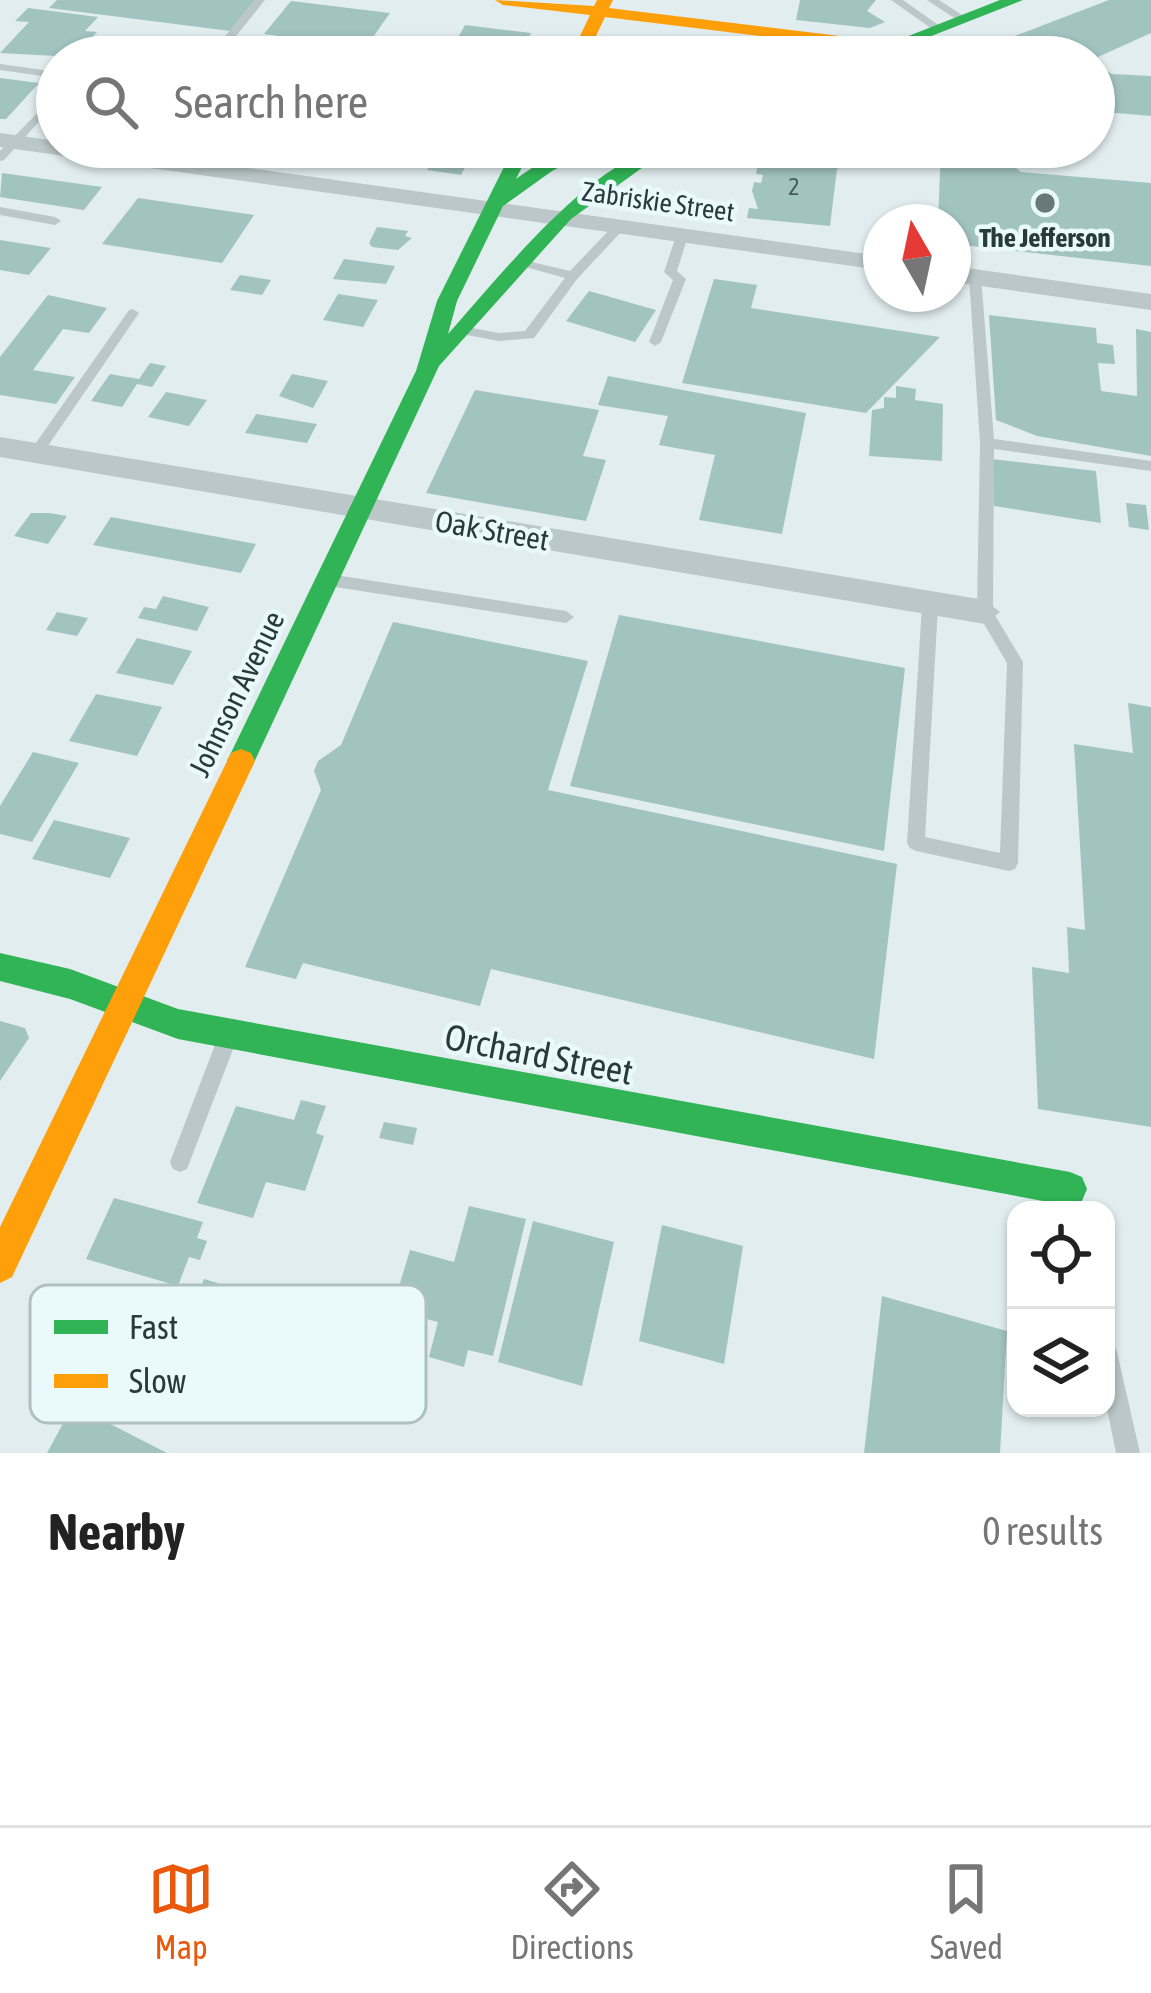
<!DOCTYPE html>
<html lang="en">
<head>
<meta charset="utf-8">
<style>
	:root { --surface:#fff; --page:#f2f2f2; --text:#222; --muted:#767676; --line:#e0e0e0; --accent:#ea580c }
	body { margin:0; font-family:"Asap Condensed",sans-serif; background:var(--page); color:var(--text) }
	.controls { position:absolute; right:36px; bottom:36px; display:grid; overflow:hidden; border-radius:24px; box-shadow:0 3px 9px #0004 }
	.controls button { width:108px; height:108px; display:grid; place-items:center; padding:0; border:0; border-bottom:3px solid var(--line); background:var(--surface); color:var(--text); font:60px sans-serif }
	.compass { position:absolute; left:863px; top:204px; width:108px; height:108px; border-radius:50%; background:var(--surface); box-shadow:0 3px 9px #0004; rotate:351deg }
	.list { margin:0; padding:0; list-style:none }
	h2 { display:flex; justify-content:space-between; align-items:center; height:156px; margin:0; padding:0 48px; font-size:51px }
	h2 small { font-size:39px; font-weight:400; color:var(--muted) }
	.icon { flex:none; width:66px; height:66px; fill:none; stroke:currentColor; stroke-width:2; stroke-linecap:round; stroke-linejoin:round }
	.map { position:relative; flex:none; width:1151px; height:1453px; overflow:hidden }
	.search { position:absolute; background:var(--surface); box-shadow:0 3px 9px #0004; left:36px; right:36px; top:36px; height:132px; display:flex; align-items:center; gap:30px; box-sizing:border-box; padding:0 42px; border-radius:66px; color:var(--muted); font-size:45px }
	.sheet { height:372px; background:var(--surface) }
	nav { display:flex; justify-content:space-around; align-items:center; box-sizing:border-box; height:168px; border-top:3px solid var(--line); background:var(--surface); font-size:33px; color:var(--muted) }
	nav a { display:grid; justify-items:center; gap:6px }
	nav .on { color:var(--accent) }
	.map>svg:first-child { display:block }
	.building { fill:#a2c4c0 }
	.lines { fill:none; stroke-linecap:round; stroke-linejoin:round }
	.lane { fill:#bbc7c8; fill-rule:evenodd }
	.street { fill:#bbc7c8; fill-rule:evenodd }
	.fast { fill:#30b455; fill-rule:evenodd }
	.slow { fill:#ff9f0a; fill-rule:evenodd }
	.poi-dot { fill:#697979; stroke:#e9f9fc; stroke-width:4.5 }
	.labels { text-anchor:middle; stroke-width:9; stroke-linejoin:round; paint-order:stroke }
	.number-label { font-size:24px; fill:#465c5b }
	.far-street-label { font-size:27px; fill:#283a39; stroke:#e9f9fc }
	.far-poi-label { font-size:27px; font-weight:bold; fill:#283a39; stroke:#e9f9fc }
	.street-label { font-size:30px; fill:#283a39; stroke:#e9f9fc }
	.near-street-label { font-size:36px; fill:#283a39; stroke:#e9f9fc }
	.key { fill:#e9f9fc; stroke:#afc0c2; stroke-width:3 }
	.key-label { font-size:33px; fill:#283a39 }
</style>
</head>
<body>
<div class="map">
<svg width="1151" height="1453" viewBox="0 0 1151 1453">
	<rect width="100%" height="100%" fill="#e2edef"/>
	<g class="building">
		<polygon points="57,0 255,0 230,31 49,8"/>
		<polygon points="800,0 876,0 867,11 885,22 870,28 796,20"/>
		<polygon points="1109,0 1151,0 1151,33 1098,57 1101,68 1112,74 1151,76 1151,116 1094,111 1094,57 1032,57 1035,48 1012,37"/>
		<polygon points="291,1 390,13 366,47 264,34"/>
		<polygon points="28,8 98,17 85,31 97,32 75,57 0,53 29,22 15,21"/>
		<polygon points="465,25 531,33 520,57 447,57"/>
		<polygon points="644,39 668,42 663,56 638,53"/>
		<polygon points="0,78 39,83 6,119 0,119"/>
		<polygon points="366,147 475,147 461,175 427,170 433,159"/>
		<polygon points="768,147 887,147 837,169 830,226 747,218 749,208 758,209 752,191 754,182 761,183 763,175 756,174 760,153 767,153"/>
		<polygon points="941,147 1017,147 1015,167 1021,172 1151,183 1151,266 953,244 953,222 938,222"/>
		<polygon points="2,173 102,187 84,210 0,197"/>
		<polygon points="138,198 254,215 222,263 102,244"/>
		<polygon points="377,227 408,231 405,236 412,238 398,250 372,247 369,243"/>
		<polygon points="0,240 51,248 29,275 0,270"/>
		<polygon points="344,259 395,266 386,284 333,279"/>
		<polygon points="240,275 271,280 262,295 230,290"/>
		<polygon points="714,279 757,285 751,308 940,337 866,413 682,383"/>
		<polygon points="589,291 656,310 635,342 566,321"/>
		<polygon points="338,294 378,300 363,327 323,320"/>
		<polygon points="48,295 107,308 89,333 63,329 33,370 75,377 56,404 0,395 0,357"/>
		<polygon points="989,315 1096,328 1097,343 1113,345 1115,364 1098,363 1101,391 1137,396 1136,329 1151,332 1151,456 1037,436 996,420"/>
		<polygon points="150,363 166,366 152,387 137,384 122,407 91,401 110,374 139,379"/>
		<polygon points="292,374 328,381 313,408 279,396"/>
		<polygon points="608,376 806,413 782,534 699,520 715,455 659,445 668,416 598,405"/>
		<polygon points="896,386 916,389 915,400 943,404 942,461 869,456 872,410 884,408 884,397 896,398"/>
		<polygon points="475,390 599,410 583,456 606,460 586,521 426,493"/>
		<polygon points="166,392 207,400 189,426 148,417"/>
		<polygon points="256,414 317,424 307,443 245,433"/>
		<polygon points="992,459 1096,471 1101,523 994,506"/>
		<polygon points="1126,503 1146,505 1149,530 1129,527"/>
		<polygon points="31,513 49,513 67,516 48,544 14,536"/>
		<polygon points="111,517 256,544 241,573 93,545"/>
		<polygon points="163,596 209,607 197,631 138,618 144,607 156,609"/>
		<polygon points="57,612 88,618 77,636 46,630"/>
		<polygon points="619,615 905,668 884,851 570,786"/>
		<polygon points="393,622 588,661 548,790 897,864 874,1059 491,969 480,1006 303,963 296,979 245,967 321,790 314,771 318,761 341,745"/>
		<polygon points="137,638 192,651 173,685 116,673"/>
		<polygon points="96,694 162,707 137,756 69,741"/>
		<polygon points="1128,703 1151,707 1151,1127 1038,1109 1032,967 1069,973 1067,927 1085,930 1074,744 1133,753"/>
		<polygon points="33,752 79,763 32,842 0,834 0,806"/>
		<polygon points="54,820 130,838 110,878 32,859"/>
		<polygon points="0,1021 25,1028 29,1038 0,1081"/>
		<polygon points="301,1100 326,1106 316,1133 324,1136 305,1191 266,1182 253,1218 197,1203 236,1106 294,1120"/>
		<polygon points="384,1122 417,1128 413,1145 379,1138"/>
		<polygon points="114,1198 203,1222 197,1238 207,1241 200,1260 189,1257 178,1286 86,1259"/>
		<polygon points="469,1206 526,1219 493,1356 468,1350 464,1367 429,1357 438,1322 392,1310 410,1250 454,1262"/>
		<polygon points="533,1221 614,1242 582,1386 498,1362"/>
		<polygon points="662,1225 743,1246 724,1364 639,1341"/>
		<polygon points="204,1279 231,1287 222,1312 194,1303"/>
		<polygon points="113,1285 214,1316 188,1380 140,1365 145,1354 90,1336"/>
		<polygon points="882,1296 1007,1331 1000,1453 864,1453"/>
		<polygon points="73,1405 167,1453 47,1453"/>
	</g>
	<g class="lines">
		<g class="lane">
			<polygon points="255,0 265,0 220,56 212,56 212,52"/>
			<polygon points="891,0 903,0 944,29 935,31"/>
			<polygon points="927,0 939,0 968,19 959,21"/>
			<polygon points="900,52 917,55 918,57 896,57 896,53"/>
			<polygon points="0,64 57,72 57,78 0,70"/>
			<polygon points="57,93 57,102 4,160 0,161 0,151"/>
			<polygon points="0,207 55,217 61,221 55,225 0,215"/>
			<polygon points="619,223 625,227 623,230 577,279 534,338 499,341 456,333 456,327 461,326 499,333 525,331 565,278 515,264 515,258 570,271 615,224"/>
			<polygon points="682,232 688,236 677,271 686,279 661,342 655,346 649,342 673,280 664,272 676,236"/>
			<polygon points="975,273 981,277 994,439 1151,461 1151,471 994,449 993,612 1023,662 1018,863 1015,869 1009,871 916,851 910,848 907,843 922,606 930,600 938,606 925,837 1000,853 1007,663 977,612 980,443 969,277"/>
			<polygon points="133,309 139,313 41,456 31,456 31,450 129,310"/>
			<polygon points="329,574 566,611 574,617 566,623 329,586 321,580"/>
			<polygon points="227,1030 234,1032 237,1039 187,1169 180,1172 173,1169 170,1162 220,1032"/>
			<polygon points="1106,1341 1114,1344 1117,1352 1140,1453 1116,1453 1106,1404"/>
		</g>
		<g class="street">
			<polygon points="0,133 57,141 57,147 98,147 881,256 881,270 0,147"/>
			<polygon points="953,266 1151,294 1151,310 953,282"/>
			<polygon points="0,437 985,600 1000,612 985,624 0,457"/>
		</g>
		<g class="fast">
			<polygon points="1000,0 1023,0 878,57 855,57"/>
			<path d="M514 147H532L516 179C542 160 566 147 599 147L552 171 503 206 457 301 448 334C494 283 601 147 671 147L571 219 439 366 251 769 241 773 231 769 227 761 416 371 437 301Z"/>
			<polygon points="0,953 70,969 178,1009 1070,1172 1082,1177 1087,1189 1082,1201 1070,1206 178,1039 70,999 0,981"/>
		</g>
		<g class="slow">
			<polygon points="495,0 594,6 597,0 613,0 609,8 889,42 897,47 889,52 605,17 586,57 570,57 590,15 503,5"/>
			<polygon points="241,749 251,753 255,761 12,1277 0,1283 0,1227 231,753"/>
		</g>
	</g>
	<circle class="poi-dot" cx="1045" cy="203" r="12"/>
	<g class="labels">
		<g class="number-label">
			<text x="794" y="195">2</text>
		</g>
		<g class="far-street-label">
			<text transform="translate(658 202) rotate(8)" y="9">Zabriskie Street</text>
		</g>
		<g class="far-poi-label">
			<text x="1045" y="247">The Jefferson</text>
		</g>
		<g class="street-label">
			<text transform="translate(492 531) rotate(10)" y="10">Oak Street</text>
			<text transform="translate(237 694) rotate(-64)" y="10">Johnson Avenue</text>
		</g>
		<g class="near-street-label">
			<text transform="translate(539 1054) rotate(11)" y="13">Orchard Street</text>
		</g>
	</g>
	<rect x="30" y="1285" width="396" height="138" rx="18" class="key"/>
	<rect x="54" y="1320" width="54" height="14" fill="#30b455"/>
	<rect x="54" y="1374" width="54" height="14" fill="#ff9f0a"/>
	<g class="key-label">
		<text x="129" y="1339">Fast</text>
		<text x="129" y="1393">Slow</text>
	</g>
</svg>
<div class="controls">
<button><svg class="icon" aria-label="locate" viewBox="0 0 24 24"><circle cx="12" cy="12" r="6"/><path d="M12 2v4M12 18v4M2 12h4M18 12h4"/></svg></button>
<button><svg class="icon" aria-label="layers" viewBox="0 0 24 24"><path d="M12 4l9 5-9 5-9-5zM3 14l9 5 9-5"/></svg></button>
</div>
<svg class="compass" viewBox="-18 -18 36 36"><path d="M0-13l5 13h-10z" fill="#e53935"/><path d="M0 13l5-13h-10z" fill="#767676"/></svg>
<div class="search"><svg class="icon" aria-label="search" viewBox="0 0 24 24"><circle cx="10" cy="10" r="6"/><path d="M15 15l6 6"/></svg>Search here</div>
</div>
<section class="sheet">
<h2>Nearby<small>0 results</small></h2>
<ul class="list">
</ul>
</section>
<nav>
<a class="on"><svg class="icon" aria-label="map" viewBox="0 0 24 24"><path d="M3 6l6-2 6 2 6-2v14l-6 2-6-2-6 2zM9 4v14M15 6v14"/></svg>Map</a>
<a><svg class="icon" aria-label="directions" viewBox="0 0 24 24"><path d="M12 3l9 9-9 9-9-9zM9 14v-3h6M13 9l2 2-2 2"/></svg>Directions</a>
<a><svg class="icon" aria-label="saved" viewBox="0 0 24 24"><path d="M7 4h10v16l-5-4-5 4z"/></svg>Saved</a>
</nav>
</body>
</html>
